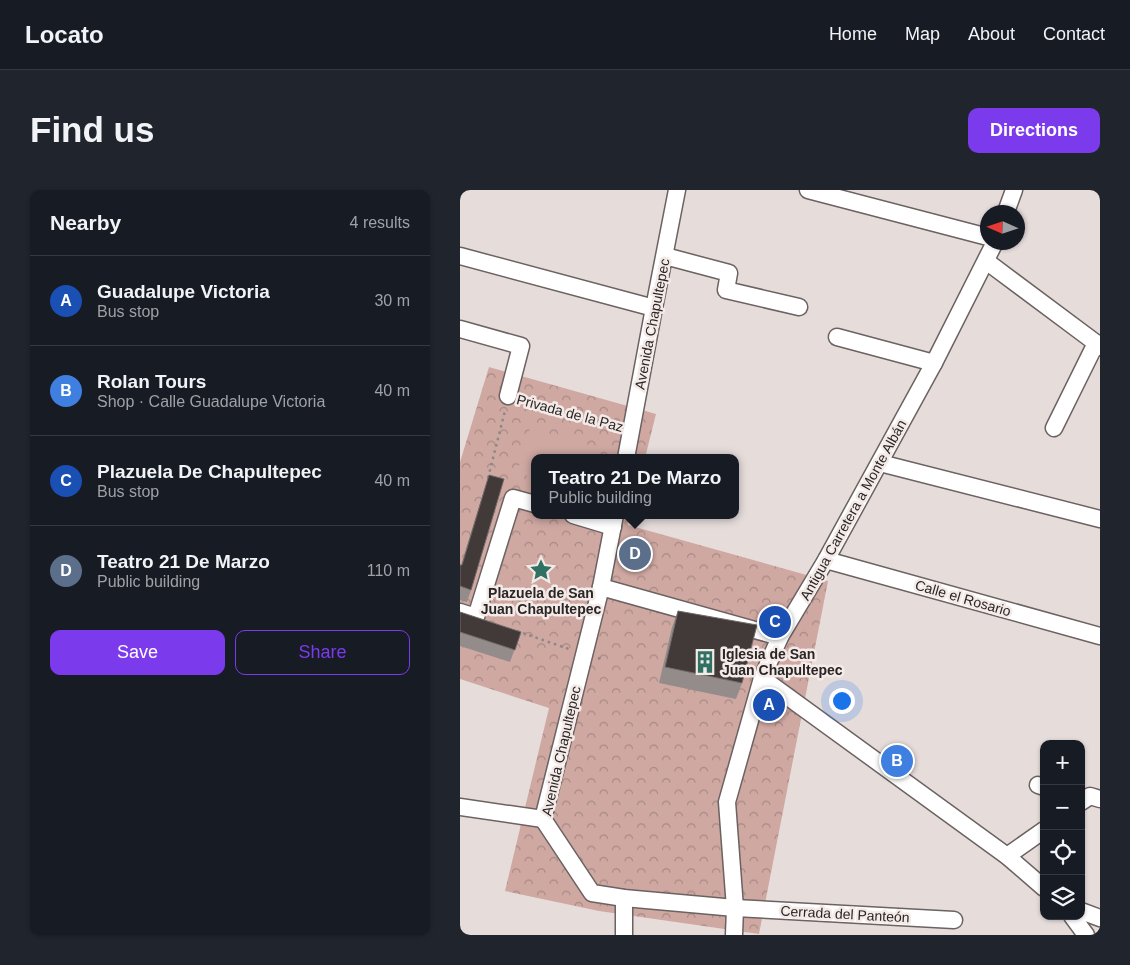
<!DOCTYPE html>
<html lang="en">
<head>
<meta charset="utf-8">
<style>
	:root { --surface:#171b24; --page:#20242c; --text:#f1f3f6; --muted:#9ea1a6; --line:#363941; --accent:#7c3aed }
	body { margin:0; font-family:Arial,sans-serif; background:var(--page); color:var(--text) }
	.controls { position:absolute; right:15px; bottom:15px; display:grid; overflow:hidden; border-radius:10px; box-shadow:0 1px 4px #0004 }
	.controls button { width:45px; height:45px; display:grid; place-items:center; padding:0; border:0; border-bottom:1px solid var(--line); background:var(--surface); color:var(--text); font:25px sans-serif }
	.compass { position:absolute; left:520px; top:15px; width:45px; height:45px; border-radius:50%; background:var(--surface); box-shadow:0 1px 4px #0004; rotate:273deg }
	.you { position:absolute; left:381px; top:510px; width:18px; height:18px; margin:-12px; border:4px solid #fff; border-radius:50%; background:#1a73e8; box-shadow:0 0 0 8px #1a73e833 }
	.badge { display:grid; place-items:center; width:32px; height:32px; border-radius:50%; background:var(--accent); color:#fff; font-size:16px; font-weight:700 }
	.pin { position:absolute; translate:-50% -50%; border:2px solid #fff; box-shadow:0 1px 5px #0006 }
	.popup { position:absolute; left:71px; top:264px; width:208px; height:65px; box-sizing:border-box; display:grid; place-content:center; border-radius:10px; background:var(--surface); filter:drop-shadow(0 1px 4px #0005); font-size:16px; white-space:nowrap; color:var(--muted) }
	.popup b { font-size:19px; color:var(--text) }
	.popup::after { content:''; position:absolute; left:50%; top:100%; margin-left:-10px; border:10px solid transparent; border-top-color:var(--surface) }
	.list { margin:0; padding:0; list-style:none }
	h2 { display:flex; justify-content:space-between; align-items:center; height:65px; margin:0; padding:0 20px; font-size:21px }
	h2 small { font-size:16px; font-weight:400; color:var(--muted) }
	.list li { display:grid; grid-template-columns:32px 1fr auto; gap:15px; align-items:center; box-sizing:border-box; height:90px; padding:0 20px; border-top:1px solid var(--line) }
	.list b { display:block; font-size:19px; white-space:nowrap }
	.list p { margin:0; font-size:16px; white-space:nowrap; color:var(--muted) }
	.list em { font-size:16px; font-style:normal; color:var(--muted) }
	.actions { display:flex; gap:10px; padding:15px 20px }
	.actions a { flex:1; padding:11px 0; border:1px solid var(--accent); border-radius:10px; text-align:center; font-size:18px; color:var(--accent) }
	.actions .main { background:var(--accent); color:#fff }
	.icon { flex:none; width:28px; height:28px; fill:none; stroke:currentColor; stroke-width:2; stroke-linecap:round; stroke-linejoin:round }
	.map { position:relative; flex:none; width:640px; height:745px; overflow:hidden; border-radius:10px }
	header { display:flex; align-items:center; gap:30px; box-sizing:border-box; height:70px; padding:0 25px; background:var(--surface); border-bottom:1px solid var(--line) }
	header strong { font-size:24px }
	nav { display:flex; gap:28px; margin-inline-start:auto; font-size:18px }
	.intro { display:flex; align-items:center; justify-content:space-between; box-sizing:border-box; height:120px; padding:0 30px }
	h1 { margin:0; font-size:35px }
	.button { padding:12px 22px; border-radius:10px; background:var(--accent); color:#fff; font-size:18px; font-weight:700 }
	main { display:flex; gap:30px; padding:0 30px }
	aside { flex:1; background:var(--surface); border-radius:10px; box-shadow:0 1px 4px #0004 }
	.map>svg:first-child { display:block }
	.park { fill:url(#park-crowns) }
	.pitch { fill:#cfa8a2 }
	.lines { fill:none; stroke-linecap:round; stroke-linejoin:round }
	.minor-casing { stroke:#6b6261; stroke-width:19 }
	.path { stroke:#8e8786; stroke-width:2.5; stroke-dasharray:2.5 4; stroke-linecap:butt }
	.minor { stroke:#fff; stroke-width:16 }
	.wall { fill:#948c8a }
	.building { fill:#413a39; stroke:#726b6a }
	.labels { text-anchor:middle; stroke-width:5; stroke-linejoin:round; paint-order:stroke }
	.street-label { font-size:14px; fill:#292625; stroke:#f4eae8 }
	.poi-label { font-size:14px; font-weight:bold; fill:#292625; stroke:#f4eae8 }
</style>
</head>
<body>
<header>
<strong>Locato</strong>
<nav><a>Home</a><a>Map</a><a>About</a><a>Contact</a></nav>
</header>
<div class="intro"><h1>Find us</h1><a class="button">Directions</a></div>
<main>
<aside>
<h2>Nearby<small>4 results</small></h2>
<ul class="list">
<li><span class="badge" style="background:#1a4fb4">A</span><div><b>Guadalupe Victoria</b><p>Bus stop</p></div><em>30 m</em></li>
<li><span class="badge" style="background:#3f7fe0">B</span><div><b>Rolan Tours</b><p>Shop · Calle Guadalupe Victoria</p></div><em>40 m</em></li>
<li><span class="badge" style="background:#1a4fb4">C</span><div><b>Plazuela De Chapultepec</b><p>Bus stop</p></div><em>40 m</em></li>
<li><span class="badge" style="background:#5c6f8a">D</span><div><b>Teatro 21 De Marzo</b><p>Public building</p></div><em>110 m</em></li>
</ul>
<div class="actions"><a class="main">Save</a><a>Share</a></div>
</aside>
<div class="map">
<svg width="640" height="745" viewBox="0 0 640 745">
	<defs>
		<pattern id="park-crowns" width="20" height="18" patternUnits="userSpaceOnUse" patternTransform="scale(1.25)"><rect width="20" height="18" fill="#cfa8a2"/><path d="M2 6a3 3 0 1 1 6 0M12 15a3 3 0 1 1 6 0" fill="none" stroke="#a88984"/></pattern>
	</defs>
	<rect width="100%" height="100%" fill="#e6dddb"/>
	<polygon class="park" points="29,177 196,224 185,268 75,268 75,325 170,325 168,335 368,391 299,744 139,721 45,701 89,518 0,489 0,272"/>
	<polygon class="pitch" points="70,238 133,256 130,268 75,268 75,288 57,283"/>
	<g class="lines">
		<defs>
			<g id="minor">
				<polyline points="348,0 528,47"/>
				<polyline points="546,22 554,0"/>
				<polyline points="0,66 194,118"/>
				<polyline points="205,66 269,83 266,100 339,117"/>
				<polyline points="526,71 636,153 640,157"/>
				<polyline points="0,139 61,156 48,206"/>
				<polyline points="377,147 474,173"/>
				<polyline points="594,238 636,153"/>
				<polyline points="166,268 194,118 217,0"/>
				<polyline points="420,273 640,329"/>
				<polyline points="113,325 153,337"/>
				<polyline points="155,325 141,397 83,629 132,703 164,708 275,718 494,730"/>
				<polyline points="366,370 640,446"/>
				<polyline points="141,397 320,447"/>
				<polyline points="0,422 16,427 53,308 75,314"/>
				<polyline points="302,488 547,666 584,698"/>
				<polyline points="578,595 584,597"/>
				<polyline points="621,612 630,606 640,609"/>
				<polyline points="0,617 83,629"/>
				<polyline points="547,666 584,640"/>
				<polyline points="164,708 164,745"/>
				<polyline points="621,721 640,728"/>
				<polyline points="612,726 626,745"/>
				<polyline points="274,745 275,718 267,612 302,488 320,447 366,370 474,173 535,52"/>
			</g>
		</defs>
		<use href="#minor" class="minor-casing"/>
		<g class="path">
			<polyline points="62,210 156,235"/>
			<polyline points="28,288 45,221"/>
			<polyline points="57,441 109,459"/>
			<polyline points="138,468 144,470"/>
		</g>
		<use href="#minor" class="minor"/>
	</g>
	<g class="wall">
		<polygon points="29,285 11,400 7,412 0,410 0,375 1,375 25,297"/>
		<polygon points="218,421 282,493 276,509 199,493 212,437"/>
		<polygon points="0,422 61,442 50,472 0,456"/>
	</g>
	<g class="building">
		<polygon points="29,285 44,289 11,400 0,396 0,375 2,375"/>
		<polygon points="218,421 297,435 282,493 205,477"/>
		<polygon points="0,422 61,442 55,460 0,442"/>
	</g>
	<defs>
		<symbol id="sight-bare" viewBox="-9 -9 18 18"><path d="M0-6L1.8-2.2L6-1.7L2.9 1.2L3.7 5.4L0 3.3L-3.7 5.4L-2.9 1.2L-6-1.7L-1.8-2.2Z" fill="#2f7263" stroke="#f4eae8" stroke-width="2.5" paint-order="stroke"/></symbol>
		<symbol id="building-bare" viewBox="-9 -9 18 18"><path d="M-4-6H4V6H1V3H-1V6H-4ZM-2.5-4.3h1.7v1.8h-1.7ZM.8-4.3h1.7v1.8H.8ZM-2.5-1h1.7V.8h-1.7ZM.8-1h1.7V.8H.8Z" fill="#2f7263" stroke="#f4eae8" stroke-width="2.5" paint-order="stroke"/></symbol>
	</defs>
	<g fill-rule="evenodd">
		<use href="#sight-bare" x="65" y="364" width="32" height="32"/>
		<use href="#building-bare" x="229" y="456" width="32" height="32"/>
	</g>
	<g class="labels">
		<g class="street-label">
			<text transform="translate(192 134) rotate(-79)" y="5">Avenida Chapultepec</text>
			<text transform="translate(110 223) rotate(15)" y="5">Privada de la Paz</text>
			<text transform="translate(393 320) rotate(-61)" y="5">Antigua Carretera a Monte Albán</text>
			<text transform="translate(503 408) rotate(16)" y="5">Calle el Rosario</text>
			<text transform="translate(101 561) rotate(-77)" y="5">Avenida Chapultepec</text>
			<text transform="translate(385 724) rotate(3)" y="5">Cerrada del Panteón</text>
		</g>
		<g class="poi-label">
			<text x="81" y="408">Plazuela de San<tspan x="81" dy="16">Juan Chapultepec</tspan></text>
			<text x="262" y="469" text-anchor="start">Iglesia de San<tspan x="262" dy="16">Juan Chapultepec</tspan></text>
		</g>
	</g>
</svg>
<div class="controls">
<button>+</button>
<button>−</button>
<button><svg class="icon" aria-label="locate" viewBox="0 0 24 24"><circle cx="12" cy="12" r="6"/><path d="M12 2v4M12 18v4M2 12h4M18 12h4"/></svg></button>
<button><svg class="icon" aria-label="layers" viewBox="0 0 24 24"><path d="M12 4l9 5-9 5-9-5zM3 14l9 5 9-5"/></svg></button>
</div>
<svg class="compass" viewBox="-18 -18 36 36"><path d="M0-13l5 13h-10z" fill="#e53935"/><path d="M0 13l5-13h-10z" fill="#9ea1a6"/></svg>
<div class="you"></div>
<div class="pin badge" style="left:309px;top:515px;background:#1a4fb4">A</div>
<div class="pin badge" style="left:437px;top:571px;background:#3f7fe0">B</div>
<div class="pin badge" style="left:315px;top:432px;background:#1a4fb4">C</div>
<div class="pin badge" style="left:175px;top:364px;background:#5c6f8a">D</div>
<div class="popup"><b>Teatro 21 De Marzo</b>Public building</div>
</div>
</main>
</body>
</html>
